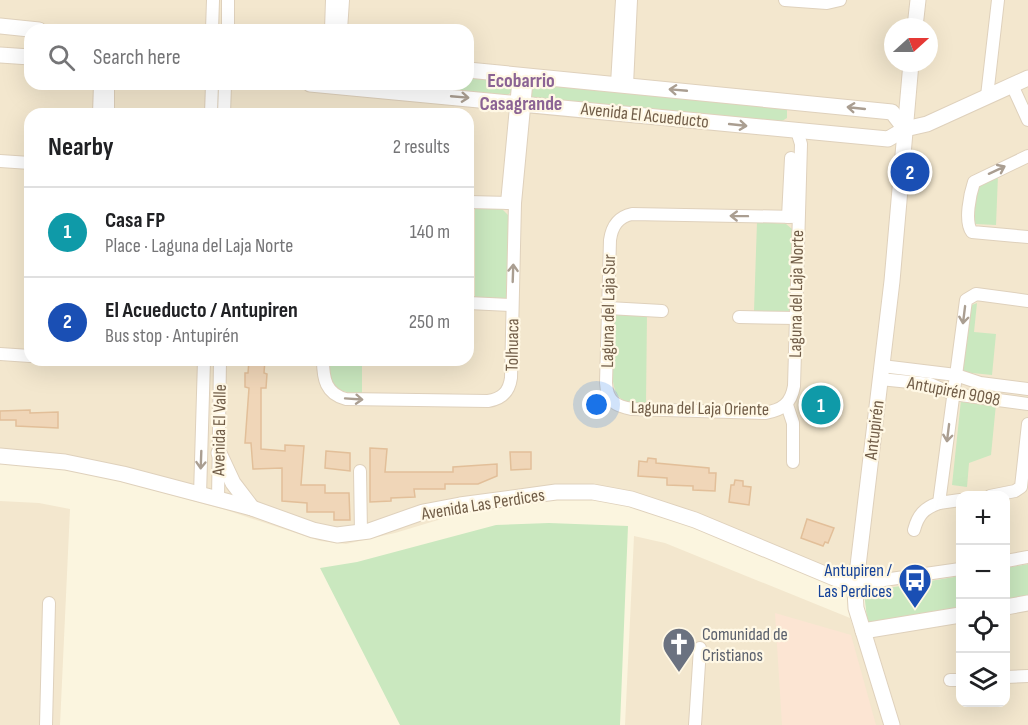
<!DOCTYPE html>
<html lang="en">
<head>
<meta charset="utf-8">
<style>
	:root { --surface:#fff; --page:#f2f2f2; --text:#202124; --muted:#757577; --line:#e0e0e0; --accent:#784c33 }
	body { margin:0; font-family:"Sofia Sans Condensed",sans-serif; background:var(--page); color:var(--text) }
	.controls { position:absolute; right:18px; bottom:18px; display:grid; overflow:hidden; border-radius:12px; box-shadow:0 6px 24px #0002 }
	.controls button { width:54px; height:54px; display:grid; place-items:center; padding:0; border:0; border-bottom:2px solid var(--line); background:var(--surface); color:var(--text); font:30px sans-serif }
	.compass { position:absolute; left:884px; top:18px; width:54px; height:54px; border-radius:50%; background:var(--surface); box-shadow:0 6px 24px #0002; rotate:69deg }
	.you { position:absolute; left:597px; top:405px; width:21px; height:21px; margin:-15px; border:4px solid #fff; border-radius:50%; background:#1a73e8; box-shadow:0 0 0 9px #1a73e833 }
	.badge { display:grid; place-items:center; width:39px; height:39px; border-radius:50%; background:var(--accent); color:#fff; font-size:20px; font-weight:700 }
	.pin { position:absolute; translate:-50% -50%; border:3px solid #fff; box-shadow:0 2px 6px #0006 }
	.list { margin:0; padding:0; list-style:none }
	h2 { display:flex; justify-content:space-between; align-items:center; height:78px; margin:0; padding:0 24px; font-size:26px }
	h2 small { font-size:20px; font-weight:400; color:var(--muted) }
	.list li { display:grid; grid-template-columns:39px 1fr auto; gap:18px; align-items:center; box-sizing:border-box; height:90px; padding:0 24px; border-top:2px solid var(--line) }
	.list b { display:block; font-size:22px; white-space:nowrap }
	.list p { margin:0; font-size:20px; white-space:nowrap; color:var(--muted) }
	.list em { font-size:20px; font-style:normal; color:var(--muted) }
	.icon { flex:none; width:33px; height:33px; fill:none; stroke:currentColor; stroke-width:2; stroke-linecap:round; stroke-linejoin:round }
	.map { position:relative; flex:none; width:1028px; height:725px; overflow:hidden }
	.search { position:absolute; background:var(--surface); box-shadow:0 6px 24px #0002; left:24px; top:24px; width:450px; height:66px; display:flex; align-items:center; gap:15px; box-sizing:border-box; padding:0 21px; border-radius:18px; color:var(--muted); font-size:22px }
	.panel { position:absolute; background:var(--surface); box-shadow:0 6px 24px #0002; left:24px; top:108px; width:450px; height:258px; border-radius:18px }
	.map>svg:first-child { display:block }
	.residential { fill:#f3e7ce; fill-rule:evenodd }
	.commercial { fill:#fce5d3 }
	.green { fill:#cae8bf }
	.building { fill:#f0d6b8; stroke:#e2bf99; stroke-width:1.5 }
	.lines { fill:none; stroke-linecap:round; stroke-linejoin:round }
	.minor-casing { stroke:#dfd1bc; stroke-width:14 }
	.tertiary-casing { stroke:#dfd1bc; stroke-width:17 }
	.minor { stroke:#fff; stroke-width:12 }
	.tertiary { stroke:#fff; stroke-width:15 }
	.oneway { stroke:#aa9e91 }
	.labels { text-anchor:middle; stroke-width:4.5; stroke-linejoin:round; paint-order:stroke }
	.street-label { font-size:18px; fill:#715d48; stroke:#fff8e5 }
	.transit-label { font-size:18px; fill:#164399; stroke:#fff8e5; text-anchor:end }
	.worship-label { font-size:18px; fill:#5b616d; stroke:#fff8e5; text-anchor:start }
	.neighbourhood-label { font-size:20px; font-weight:bold; fill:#8b6394; stroke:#fff8e5 }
</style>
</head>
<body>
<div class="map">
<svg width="1028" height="725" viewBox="0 0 1028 725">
	<rect width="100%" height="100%" fill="#fbf5df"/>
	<g class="residential">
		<path d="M0 0H1028V564L1006 568V496H960V576L864 592 839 588 662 512 594 496 501 501 395 533 346 544 320 541 226 510 93 474 0 461ZM893 27H929V63H893ZM30 30H468V84H30ZM30 114H468V360H30Z"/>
		<polygon points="0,501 39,503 70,509 60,725 0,725"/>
		<polygon points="634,536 665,543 850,618 854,630 960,612 960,702 1006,702 1006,604 1028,601 1028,725 625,725"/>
	</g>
	<polygon class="commercial" points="775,613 851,635 876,725 782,725"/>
	<g class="green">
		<polygon points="468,76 509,80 512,83 512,92 507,95 383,84 468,84"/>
		<polygon points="535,82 787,109 787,118 782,121 534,99 531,96 530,85"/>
		<polygon points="998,175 996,225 975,224 971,215 978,186"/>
		<polygon points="475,206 501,208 509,216 506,299 475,301"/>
		<polygon points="757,222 786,224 792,229 789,314 756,313 754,311"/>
		<polygon points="977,303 974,332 996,334 992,375 962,372 967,307"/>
		<path d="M614 313 647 314 646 403C637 403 626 404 619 397 607 385 613 331 614 313Z"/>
		<polygon points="329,360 362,360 362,395 337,390 329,378"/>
		<polygon points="961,400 996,404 991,455 969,463 967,487 952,485"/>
		<polygon points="549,523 628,526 620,725 400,725 320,568 357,562 496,525"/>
		<polygon points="1028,564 1028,597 1006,602 1006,568"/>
		<polygon points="960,576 960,610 868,628 864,592"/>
	</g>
	<g class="building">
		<polygon points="249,360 265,360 264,373 267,374 266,388 261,388 261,449 285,451 285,445 304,446 301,485 325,485 325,493 349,493 350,520 334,520 334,512 307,512 307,503 282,501 282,468 253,469 251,443 245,443 249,388 245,387 245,373 248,373"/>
		<polygon points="815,400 826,400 828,420 812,420"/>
		<polygon points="30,410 30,413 58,412 58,428 16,426 16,420 0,420 0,411"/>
		<polygon points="370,448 387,449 385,472 453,472 453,467 497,464 497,476 478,484 445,484 445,489 414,489 415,497 391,498 391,501 370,502"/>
		<polygon points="326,451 350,453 350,471 325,468"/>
		<polygon points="510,452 531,452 531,469 511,470"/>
		<polygon points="648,458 656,459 656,463 709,468 709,473 716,473 715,491 693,490 693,486 667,485 667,478 638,476 639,461 647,462"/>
		<polygon points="735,480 743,481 743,486 751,487 749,505 729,502 731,485 734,485"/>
		<polygon points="807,519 834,528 828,543 825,542 823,546 801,538"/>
	</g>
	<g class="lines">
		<defs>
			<g id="minor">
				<polyline points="785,0 827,3 840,0"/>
				<polyline points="212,30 213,0"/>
				<polyline points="228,30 228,0"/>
				<polyline points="331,30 332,0"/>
				<polyline points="341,30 343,0"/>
				<polyline points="617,84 622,0"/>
				<polyline points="627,85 631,0"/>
				<polyline points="1012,85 1028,120"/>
				<polyline points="987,96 998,0"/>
				<polyline points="99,114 100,84"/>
				<polyline points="108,114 108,84"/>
				<polyline points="211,114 212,84"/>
				<polyline points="224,114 225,84"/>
				<path d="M797 131 801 144 794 386C791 404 782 410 765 413L632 409C615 406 607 401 606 383L610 240C612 226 618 217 632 214L797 217"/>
				<path d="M1028 156 974 182C970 194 964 222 972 232L1028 237"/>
				<polyline points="0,161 30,163"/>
				<polyline points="468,202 514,203"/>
				<polyline points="507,203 519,75"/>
				<polyline points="788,217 791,158"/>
				<polyline points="468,303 512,305"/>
				<polyline points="608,308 662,311"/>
				<polyline points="739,317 796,318"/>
				<polyline points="0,354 30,356"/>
				<path d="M323 360C323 379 326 394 346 399L488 401C502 399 509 392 511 378L515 203 527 76"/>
				<polyline points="882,366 956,375 980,383 1028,389"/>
				<polyline points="880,379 930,384 953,394 1028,404"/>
				<polyline points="787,405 793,423 793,462"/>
				<polyline points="360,471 361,533"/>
				<polyline points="200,495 204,360"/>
				<polyline points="990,496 1015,491 1021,487 1028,424"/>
				<polyline points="218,500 220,360"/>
				<polyline points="960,500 939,503 966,300 976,294 1028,301"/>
				<path d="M914 530C918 515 924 508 939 503"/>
				<polyline points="1006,561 1028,557"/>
				<polyline points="856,584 960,569"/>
				<polyline points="1006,677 1028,676"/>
				<polyline points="950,680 960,680"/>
				<polyline points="46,725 49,603"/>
				<polyline points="695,725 700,648"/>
			</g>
			<g id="tertiary">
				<polyline points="0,26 39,30"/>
				<polyline points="915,27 918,0"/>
				<polyline points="0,55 30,57"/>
				<polyline points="468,70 892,112 905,129"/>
				<polyline points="310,84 888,139 905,129 927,124 1028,78"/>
				<polyline points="219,453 233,483 252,508"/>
				<polyline points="0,456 65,462 123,474 252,508 313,530 337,535 369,531 423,512 460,505 556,492 593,492 631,499 695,520 839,580 856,584"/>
				<polyline points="1006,607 1028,603"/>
				<polyline points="863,631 960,615"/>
				<polyline points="892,725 856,608 855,591 892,281 911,63"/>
			</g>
		</defs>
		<use href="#minor" class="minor-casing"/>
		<use href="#tertiary" class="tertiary-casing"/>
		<use href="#minor" class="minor"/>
		<use href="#tertiary" class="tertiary"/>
	</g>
	<defs><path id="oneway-shaft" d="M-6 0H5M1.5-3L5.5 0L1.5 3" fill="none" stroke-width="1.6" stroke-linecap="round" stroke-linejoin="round" transform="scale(1.5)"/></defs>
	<g class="oneway">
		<use href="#oneway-shaft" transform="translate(678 90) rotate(-175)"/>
		<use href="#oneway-shaft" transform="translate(460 97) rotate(5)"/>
		<use href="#oneway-shaft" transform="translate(856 108) rotate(-174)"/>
		<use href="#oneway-shaft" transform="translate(738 125) rotate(6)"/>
		<use href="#oneway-shaft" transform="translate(997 170) rotate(-25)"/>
		<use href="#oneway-shaft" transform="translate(739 216) rotate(-179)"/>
		<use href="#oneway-shaft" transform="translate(513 273) rotate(-88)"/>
		<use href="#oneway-shaft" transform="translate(964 315) rotate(97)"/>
		<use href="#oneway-shaft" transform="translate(354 399) rotate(4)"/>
		<use href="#oneway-shaft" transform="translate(948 433) rotate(97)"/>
		<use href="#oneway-shaft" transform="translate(201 460) rotate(92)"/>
	</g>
	<defs>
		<symbol id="bus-pin" viewBox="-11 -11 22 30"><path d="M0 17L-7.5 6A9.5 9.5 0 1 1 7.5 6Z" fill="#1a4fb4" stroke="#fff8e5"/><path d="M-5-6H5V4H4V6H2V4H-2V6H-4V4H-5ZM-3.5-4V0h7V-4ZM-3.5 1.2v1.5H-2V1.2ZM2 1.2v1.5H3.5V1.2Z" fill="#fff"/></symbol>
		<symbol id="church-pin" viewBox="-11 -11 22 30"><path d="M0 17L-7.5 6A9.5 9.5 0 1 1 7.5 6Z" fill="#6b7280" stroke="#fff8e5"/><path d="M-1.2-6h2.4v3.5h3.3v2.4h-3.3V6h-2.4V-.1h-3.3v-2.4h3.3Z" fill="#fff"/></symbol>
	</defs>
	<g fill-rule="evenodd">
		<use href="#bus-pin" x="896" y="561" width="38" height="52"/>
		<use href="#church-pin" x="660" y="625" width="38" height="52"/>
	</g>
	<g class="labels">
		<g class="street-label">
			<text transform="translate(645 115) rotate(6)" y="6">Avenida El Acueducto</text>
			<text transform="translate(796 294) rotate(-89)" y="6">Laguna del Laja Norte</text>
			<text transform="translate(608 311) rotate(-89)" y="6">Laguna del Laja Sur</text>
			<text transform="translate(512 345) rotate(-89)" y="6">Tolhuaca</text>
			<text transform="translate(954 391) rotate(11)" y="6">Antupirén 9098</text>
			<text transform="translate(700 408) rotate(1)" y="6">Laguna del Laja Oriente</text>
			<text transform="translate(219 430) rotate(-89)" y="6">Avenida El Valle</text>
			<text transform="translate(874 430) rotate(-83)" y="6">Antupirén</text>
			<text transform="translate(483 504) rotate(-9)" y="6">Avenida Las Perdices</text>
		</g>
		<g class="transit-label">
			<text x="892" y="576">Antupiren /<tspan x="892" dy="21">Las Perdices</tspan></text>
		</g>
		<g class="worship-label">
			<text x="702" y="640">Comunidad de<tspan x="702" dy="21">Cristianos</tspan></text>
		</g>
		<g class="neighbourhood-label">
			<text x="521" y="87">Ecobarrio<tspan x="521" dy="23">Casagrande</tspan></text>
		</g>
	</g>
</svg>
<div class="controls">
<button>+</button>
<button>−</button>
<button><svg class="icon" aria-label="locate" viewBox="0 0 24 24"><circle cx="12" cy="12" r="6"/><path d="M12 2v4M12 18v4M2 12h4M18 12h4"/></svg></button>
<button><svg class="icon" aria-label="layers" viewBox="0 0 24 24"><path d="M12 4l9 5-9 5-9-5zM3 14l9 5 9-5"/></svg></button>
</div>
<svg class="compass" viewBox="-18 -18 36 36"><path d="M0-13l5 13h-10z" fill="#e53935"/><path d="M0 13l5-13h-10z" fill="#757577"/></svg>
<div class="you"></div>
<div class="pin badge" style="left:821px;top:405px;background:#0f9aa8">1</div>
<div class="pin badge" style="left:910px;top:172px;background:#1a4fb4">2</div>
<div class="search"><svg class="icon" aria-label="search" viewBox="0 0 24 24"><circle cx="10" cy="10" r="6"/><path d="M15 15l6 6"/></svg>Search here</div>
<section class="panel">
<h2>Nearby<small>2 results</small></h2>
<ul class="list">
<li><span class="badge" style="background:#0f9aa8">1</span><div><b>Casa FP</b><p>Place · Laguna del Laja Norte</p></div><em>140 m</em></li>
<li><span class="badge" style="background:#1a4fb4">2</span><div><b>El Acueducto / Antupiren</b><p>Bus stop · Antupirén</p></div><em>250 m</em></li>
</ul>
</section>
</div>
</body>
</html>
